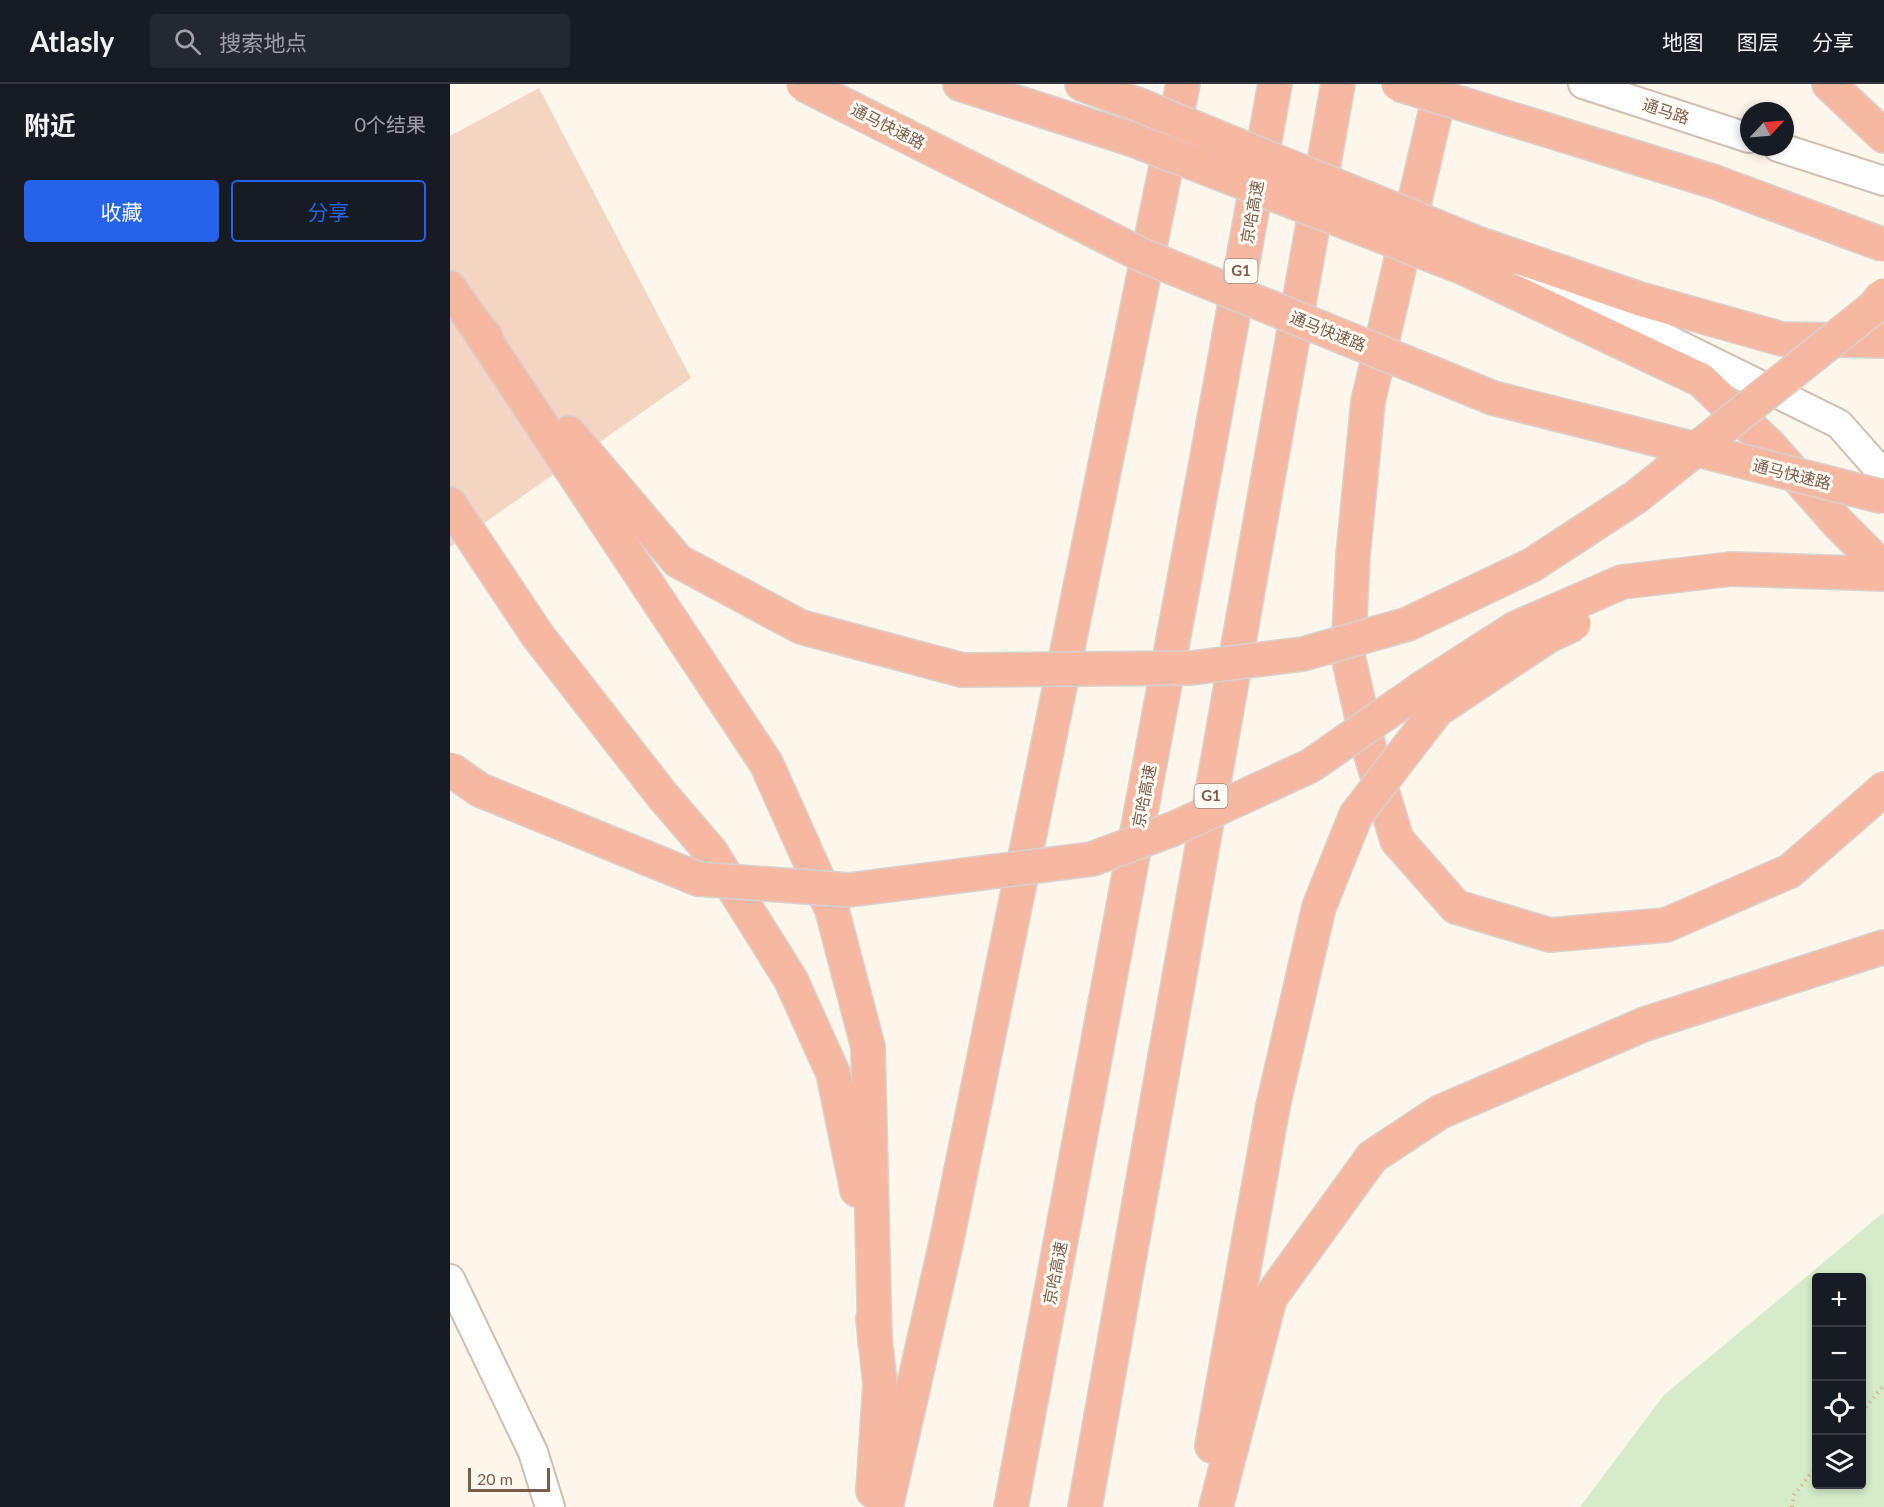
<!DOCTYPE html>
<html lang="zh">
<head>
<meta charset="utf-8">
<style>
	:root { --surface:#171b24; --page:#242831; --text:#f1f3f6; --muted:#9ea1a6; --line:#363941; --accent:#2563eb }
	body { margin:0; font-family:Lato,"Noto Sans SC",sans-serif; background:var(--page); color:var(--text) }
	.controls { position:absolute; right:18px; bottom:18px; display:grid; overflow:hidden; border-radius:6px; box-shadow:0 3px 9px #0003 }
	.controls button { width:54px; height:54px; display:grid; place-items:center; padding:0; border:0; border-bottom:2px solid var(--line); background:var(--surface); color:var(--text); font:30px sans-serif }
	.compass { position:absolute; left:1290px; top:18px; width:54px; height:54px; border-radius:50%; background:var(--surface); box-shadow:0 3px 9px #0003; rotate:64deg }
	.scale { position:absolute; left:18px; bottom:15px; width:82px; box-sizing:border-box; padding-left:6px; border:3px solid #795c4c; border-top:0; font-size:16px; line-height:21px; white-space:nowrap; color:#795c4c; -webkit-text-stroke:4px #fffaf1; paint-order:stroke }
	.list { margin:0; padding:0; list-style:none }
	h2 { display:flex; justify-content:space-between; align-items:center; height:78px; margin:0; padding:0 24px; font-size:26px }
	h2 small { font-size:20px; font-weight:400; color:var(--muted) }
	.actions { display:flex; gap:12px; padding:18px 24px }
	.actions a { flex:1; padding:14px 0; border:2px solid var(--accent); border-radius:6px; text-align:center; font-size:21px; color:var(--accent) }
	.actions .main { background:var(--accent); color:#fff }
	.icon { flex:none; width:33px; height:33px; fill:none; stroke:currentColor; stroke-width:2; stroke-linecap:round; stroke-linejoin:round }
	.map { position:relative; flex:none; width:1434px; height:1423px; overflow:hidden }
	header { display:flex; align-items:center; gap:36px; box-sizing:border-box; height:84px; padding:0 30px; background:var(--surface); border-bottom:2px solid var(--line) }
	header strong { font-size:28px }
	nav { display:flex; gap:33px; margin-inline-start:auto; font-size:21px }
	.search { width:420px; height:54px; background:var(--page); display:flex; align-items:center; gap:15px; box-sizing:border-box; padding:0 21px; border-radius:6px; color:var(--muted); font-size:22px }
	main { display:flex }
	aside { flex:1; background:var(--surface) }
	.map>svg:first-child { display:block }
	.green { fill:#d6ebc8; fill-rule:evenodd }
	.building { fill:#f3d5c1 }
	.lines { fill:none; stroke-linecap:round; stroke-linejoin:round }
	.minor-casing { stroke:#d0beaf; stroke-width:32 }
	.highway-casing { stroke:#d9d1cd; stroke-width:36 }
	.path { stroke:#d8b8a4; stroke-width:4; stroke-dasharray:1.5 4.5; stroke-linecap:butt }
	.minor { stroke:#fff; stroke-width:28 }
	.highway { stroke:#f7b8a1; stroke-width:33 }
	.highway-bridge-casing { stroke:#d9d1cd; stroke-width:36; stroke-linecap:butt }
	.highway-bridge { stroke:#f7b8a1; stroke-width:33 }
	.labels { text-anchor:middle; stroke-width:6; stroke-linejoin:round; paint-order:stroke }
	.shield { fill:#fffaf1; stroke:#a18b7e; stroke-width:1.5 }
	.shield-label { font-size:15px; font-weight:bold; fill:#795c4c }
	.street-label { font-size:16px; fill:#795c4c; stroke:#fffaf1 }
</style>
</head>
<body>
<header>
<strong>Atlasly</strong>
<div class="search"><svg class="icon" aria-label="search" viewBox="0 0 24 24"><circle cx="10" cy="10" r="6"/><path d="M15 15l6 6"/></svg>搜索地点</div>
<nav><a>地图</a><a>图层</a><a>分享</a></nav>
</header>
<main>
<aside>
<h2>附近<small>0个结果</small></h2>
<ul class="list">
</ul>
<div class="actions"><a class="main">收藏</a><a>分享</a></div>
</aside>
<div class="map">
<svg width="1434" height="1423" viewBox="0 0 1434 1423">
	<rect width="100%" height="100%" fill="#fdf6ea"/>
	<path class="green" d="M1434 1128V1423H1130L1214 1311ZM1366 1194H1412V1400H1366Z"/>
	<polygon class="building" points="89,4 241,294 0,463 0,52"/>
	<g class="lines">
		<defs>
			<g id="minor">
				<polyline points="1133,0 1299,54"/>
				<polyline points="1328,63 1434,97"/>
				<polyline points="1063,193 1162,228 1389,340 1434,391"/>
				<polyline points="0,1195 83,1368 100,1423"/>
			</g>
			<g id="highway">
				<polyline points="510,0 681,55"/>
				<polyline points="632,0 689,21"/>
				<polyline points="992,0 918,318 903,472 898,572 919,664 947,756 1006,823 1100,851 1216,841 1340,787 1434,705"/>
				<polyline points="1379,0 1434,52"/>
				<polyline points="1024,158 1190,215 1332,255 1434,257"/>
				<polyline points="1014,184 1251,296 1320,362 1388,439 1434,485"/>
				<polyline points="0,204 22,236 36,253"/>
				<polyline points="22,236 316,679 382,826 418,963 425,1257"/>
				<polyline points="119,349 228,477 351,543"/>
				<polyline points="0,420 88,552 212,711 261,768 341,896 383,989 407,1106"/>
				<polyline points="1281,485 1434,490"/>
				<polyline points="423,1235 430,1300 423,1407"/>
				<polyline points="762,1362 823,1022"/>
				<polyline points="436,1423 497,1155 733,0"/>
				<polyline points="561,1423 757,374 825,0"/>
				<polyline points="635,1423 888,0"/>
				<polyline points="766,1423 820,1214 922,1073 990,1028 1195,940 1434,863"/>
			</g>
		</defs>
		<use href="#minor" class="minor-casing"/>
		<use href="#highway" class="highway-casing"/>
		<g class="path">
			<polyline points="1412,1328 1434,1301"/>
			<polyline points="1342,1423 1344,1411 1366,1383"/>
		</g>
		<use href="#minor" class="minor"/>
		<use href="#highway" class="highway"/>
		<defs>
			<g id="highway-bridge">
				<polyline points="353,0 694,172 1043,314 1434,413"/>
				<polyline points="948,0 1265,98 1434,161"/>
				<polyline points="689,21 1024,158"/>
				<polyline points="681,55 1014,184"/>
				<polyline points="351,543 512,586 741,584 853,570 958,540 1082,481 1186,413 1423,224 1434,211"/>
				<polyline points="0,685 30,706 248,795 399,806 642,775 723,745 860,682 971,605 1066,544 1172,498 1281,485"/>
				<polyline points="823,1022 869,823 906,731 987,626 1098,552 1124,540"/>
			</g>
		</defs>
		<use href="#highway-bridge" class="highway-bridge-casing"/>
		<use href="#highway-bridge" class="highway-bridge"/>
	</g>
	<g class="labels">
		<g class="shield">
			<rect x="774.5" y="175" width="33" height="24" rx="4.5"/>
			<rect x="744.5" y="700" width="33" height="24" rx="4.5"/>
		</g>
		<g class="shield-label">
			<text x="791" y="192">G1</text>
			<text x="761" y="717">G1</text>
		</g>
		<g class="street-label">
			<text transform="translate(1216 27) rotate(18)" y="6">通马路</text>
			<text transform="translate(438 42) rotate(27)" y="6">通马快速路</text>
			<text transform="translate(802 128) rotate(-80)" y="6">京哈高速</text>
			<text transform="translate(878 247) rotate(22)" y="6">通马快速路</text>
			<text transform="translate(1342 390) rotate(14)" y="6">通马快速路</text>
			<text transform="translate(694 712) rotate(-79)" y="6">京哈高速</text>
			<text transform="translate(605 1189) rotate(-79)" y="6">京哈高速</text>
		</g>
	</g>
</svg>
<div class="controls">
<button>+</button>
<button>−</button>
<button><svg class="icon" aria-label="locate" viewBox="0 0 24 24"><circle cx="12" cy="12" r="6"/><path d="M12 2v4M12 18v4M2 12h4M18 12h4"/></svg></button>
<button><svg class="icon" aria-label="layers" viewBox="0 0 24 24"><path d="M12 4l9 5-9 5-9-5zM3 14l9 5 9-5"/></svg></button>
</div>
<svg class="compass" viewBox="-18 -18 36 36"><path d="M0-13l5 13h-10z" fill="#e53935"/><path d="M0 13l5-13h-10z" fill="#9ea1a6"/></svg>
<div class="scale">20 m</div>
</div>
</main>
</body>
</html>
